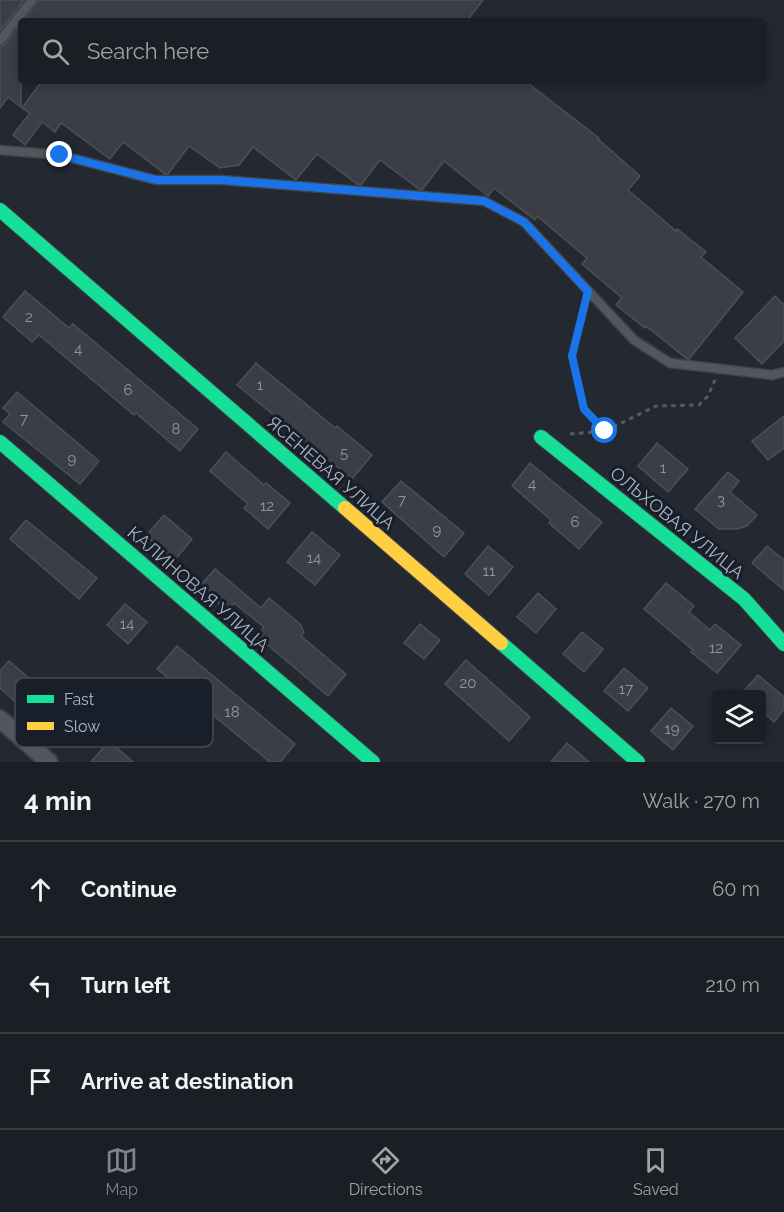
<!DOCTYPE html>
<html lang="en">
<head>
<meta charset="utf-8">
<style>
	:root { --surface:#1b1e24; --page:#24272c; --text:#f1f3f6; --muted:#a0a2a6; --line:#393c41; --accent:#7c8390 }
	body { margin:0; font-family:Raleway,sans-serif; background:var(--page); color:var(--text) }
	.controls { position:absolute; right:18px; bottom:18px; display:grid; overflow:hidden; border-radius:6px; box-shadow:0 3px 9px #0003 }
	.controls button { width:54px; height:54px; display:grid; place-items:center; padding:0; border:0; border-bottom:2px solid var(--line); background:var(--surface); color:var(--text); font:30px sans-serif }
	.stop { position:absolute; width:18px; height:18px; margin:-14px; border:4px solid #1a73e8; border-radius:50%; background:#fff }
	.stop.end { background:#1a73e8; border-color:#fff; box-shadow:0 2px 6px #0008 }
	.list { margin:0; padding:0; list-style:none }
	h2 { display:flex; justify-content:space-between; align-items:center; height:78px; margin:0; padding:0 24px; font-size:26px }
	h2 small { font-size:20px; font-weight:400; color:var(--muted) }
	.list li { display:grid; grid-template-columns:39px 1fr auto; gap:18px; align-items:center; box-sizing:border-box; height:96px; padding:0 24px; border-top:2px solid var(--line) }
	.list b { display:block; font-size:22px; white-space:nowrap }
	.list em { font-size:20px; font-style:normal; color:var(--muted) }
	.icon { flex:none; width:33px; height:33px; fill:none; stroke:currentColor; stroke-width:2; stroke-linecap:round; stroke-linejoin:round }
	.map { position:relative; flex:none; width:784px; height:762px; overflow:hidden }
	.search { position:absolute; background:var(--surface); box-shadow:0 3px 9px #0003; left:18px; right:18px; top:18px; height:66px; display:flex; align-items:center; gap:15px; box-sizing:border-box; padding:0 21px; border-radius:6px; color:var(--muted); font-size:22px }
	.sheet { height:366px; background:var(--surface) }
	nav { display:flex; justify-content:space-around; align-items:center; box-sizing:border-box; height:84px; border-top:2px solid var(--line); background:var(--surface); font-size:16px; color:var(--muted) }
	nav a { display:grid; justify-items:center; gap:3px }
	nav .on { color:var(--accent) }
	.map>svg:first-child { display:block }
	.building { fill:#3b3e45; stroke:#4b5058; stroke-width:1.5 }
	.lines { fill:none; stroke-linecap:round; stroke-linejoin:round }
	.lane-casing { stroke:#404349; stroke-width:11 }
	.street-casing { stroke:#404349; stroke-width:20 }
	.fast-casing { stroke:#404349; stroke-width:16 }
	.slow-casing { stroke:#404349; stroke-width:16 }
	.path { stroke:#565b62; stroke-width:3; stroke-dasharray:4.5 4.5; stroke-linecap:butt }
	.lane { stroke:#52575e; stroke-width:8 }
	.street { stroke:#52575e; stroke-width:16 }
	.fast { stroke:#16e098; stroke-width:14 }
	.slow { stroke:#ffcf43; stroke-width:14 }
	.route { stroke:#1a73e8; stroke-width:8 }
	.labels { text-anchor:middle; stroke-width:6; stroke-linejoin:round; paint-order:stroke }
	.number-label { font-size:15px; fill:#8f96a4 }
	.street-label { font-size:18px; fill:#abb4c3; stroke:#181f2a }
	.key { fill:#181f2a; stroke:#444c58; stroke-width:1.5 }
	.key-label { font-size:16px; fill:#abb4c3 }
</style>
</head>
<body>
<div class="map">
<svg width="784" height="762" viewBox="0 0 784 762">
	<rect width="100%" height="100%" fill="#242830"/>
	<g class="building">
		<polygon points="0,0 24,0 0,31"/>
		<polygon points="38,0 483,0 467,21 24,21"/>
		<polygon points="21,24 21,107 8,97 0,108 0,47 5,45"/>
		<polygon points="42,81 525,81 599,138 598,139 640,176 628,190 676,231 677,229 706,252 701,257 743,292 689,359 686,358 646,326 645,328 616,305 622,298 582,264 587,258 537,216 535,220 494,188 488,196 444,161 422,190 419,189 380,160 361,185 357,184 317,154 296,180 253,147 239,165 220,168 189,146 168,174 165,174 123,142 110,159 61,123 55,132 42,122 25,145 13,135 30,113 22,108"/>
		<polygon points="25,291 69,328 73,324 198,429 180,451 136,413 134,415 39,335 32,342 3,317"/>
		<polygon points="775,296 784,305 784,341 762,364 735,338"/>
		<polygon points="256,363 335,428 337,426 372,455 352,479 237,385"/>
		<polygon points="17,392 99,461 80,484 3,422 10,414 3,408"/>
		<polygon points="784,416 784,448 768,460 752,441"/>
		<polygon points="657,443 688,469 668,492 638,466"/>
		<polygon points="226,452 264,485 266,483 290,503 268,529 244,508 248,504 210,471"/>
		<polygon points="530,463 602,522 579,549 549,523 551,520 512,486"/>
		<polygon points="728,472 739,481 730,492 757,515 747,526 737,529 719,529 695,509"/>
		<polygon points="401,481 464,533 444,557 382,502"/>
		<polygon points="164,515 192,539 175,560 146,536"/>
		<polygon points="26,520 97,578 79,599 10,539"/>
		<polygon points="312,532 340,555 315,585 287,562"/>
		<polygon points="488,546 513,567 489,595 465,574"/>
		<polygon points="767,546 784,560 784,590 752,563"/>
		<polygon points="215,569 261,608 269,598 300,624 304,632 301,636 346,674 328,696 257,636 264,627 234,603 227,611 199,587"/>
		<polygon points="666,583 694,606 689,612 710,630 715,624 741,645 717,673 691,652 693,650 644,609"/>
		<polygon points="538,593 556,609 536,633 517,617"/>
		<polygon points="125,604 147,622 128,644 107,625"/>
		<polygon points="420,624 440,640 424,659 404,643"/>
		<polygon points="582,632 603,649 584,672 563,654"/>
		<polygon points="177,646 295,744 280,762 270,762 157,669"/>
		<polygon points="466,660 530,717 509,741 445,684"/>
		<polygon points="9,661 49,695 56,687 81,709 56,738 0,688 0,671"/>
		<polygon points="624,668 648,688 628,711 604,691"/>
		<polygon points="758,675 784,697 784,709 774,722 762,711 762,694 741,694"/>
		<polygon points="671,708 693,726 673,750 651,731"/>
		<polygon points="109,741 133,762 91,762"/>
		<polygon points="567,743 589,762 551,762"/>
	</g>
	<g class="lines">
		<defs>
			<g id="lane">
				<polyline points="0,41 32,0"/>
				<polyline points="0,150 60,155 156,180 222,180 484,201 524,222 634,340 670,363 772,375 784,372"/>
			</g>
			<polyline id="street" points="0,719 49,762"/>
			<g id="fast">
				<polyline points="0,210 345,508"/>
				<polyline points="541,437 744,599 784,644"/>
				<polyline points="0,442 373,762"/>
				<polyline points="501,643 638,762"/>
			</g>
			<polyline id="slow" points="345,508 501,643"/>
		</defs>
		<use href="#lane" class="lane-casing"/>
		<use href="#street" class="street-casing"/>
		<use href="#fast" class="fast-casing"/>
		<use href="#slow" class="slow-casing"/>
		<g class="path">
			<polyline points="605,431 656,406 699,405 708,396 715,380"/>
			<polyline points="570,434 605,431 584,409 572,356 585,304"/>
		</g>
		<use href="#lane" class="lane"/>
		<use href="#street" class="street"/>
		<use href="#fast" class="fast"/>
		<use href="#slow" class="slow"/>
	</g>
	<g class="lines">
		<polyline class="route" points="60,155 156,180 222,180 484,201 524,222 588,291 572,356 584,409 605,431"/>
	</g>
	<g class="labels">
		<g class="number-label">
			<text x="29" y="322">2</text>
			<text x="78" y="354">4</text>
			<text x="260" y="390">1</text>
			<text x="128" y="395">6</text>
			<text x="24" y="424">7</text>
			<text x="176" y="434">8</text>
			<text x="344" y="458">5</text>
			<text x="72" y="464">9</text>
			<text x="663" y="473">1</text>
			<text x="532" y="489">4</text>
			<text x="402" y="505">7</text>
			<text x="721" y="505">3</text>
			<text x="267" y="511">12</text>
			<text x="575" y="527">6</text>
			<text x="437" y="535">9</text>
			<text x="314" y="563">14</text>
			<text x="489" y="576">11</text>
			<text x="127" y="629">14</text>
			<text x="716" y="653">12</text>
			<text x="468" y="688">20</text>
			<text x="626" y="694">17</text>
			<text x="232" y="717">18</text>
			<text x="672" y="734">19</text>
		</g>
		<g class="street-label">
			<text transform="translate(331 473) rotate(41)" y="6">ЯСЕНЕВАЯ УЛИЦА</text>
			<text transform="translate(677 523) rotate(39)" y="6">ОЛЬХОВАЯ УЛИЦА</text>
			<text transform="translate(198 589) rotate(41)" y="6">КАЛИНОВАЯ УЛИЦА</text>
		</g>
	</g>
	<rect x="15" y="678" width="198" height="69" rx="9" class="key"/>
	<rect x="27" y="695" width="27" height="8" fill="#16e098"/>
	<rect x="27" y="722" width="27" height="8" fill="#ffcf43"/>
	<g class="key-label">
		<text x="64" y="705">Fast</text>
		<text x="64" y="732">Slow</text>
	</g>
</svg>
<div class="controls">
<button><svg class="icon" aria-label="layers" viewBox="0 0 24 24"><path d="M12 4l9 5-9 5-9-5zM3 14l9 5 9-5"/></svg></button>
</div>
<div class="stop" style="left:605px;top:431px"></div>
<div class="stop end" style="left:60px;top:155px"></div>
<div class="search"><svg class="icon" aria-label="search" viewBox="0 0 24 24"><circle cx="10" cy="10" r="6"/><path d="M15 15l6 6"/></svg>Search here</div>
</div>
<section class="sheet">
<h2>4 min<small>Walk · 270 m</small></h2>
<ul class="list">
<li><svg class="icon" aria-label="ahead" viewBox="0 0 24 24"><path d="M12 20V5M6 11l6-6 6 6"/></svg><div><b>Continue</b></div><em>60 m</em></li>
<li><svg class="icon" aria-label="left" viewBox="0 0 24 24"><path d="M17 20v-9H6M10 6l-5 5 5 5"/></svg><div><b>Turn left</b></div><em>210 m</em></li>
<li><svg class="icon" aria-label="arrive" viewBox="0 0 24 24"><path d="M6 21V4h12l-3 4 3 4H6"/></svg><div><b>Arrive at destination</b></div></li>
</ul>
</section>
<nav>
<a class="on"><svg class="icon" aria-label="map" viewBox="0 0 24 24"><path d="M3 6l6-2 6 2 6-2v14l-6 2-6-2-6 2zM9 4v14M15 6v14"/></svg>Map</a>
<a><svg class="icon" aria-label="directions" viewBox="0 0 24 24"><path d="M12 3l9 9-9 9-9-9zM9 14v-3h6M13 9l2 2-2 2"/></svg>Directions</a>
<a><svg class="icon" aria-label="saved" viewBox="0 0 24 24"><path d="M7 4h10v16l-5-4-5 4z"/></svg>Saved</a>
</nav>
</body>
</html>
